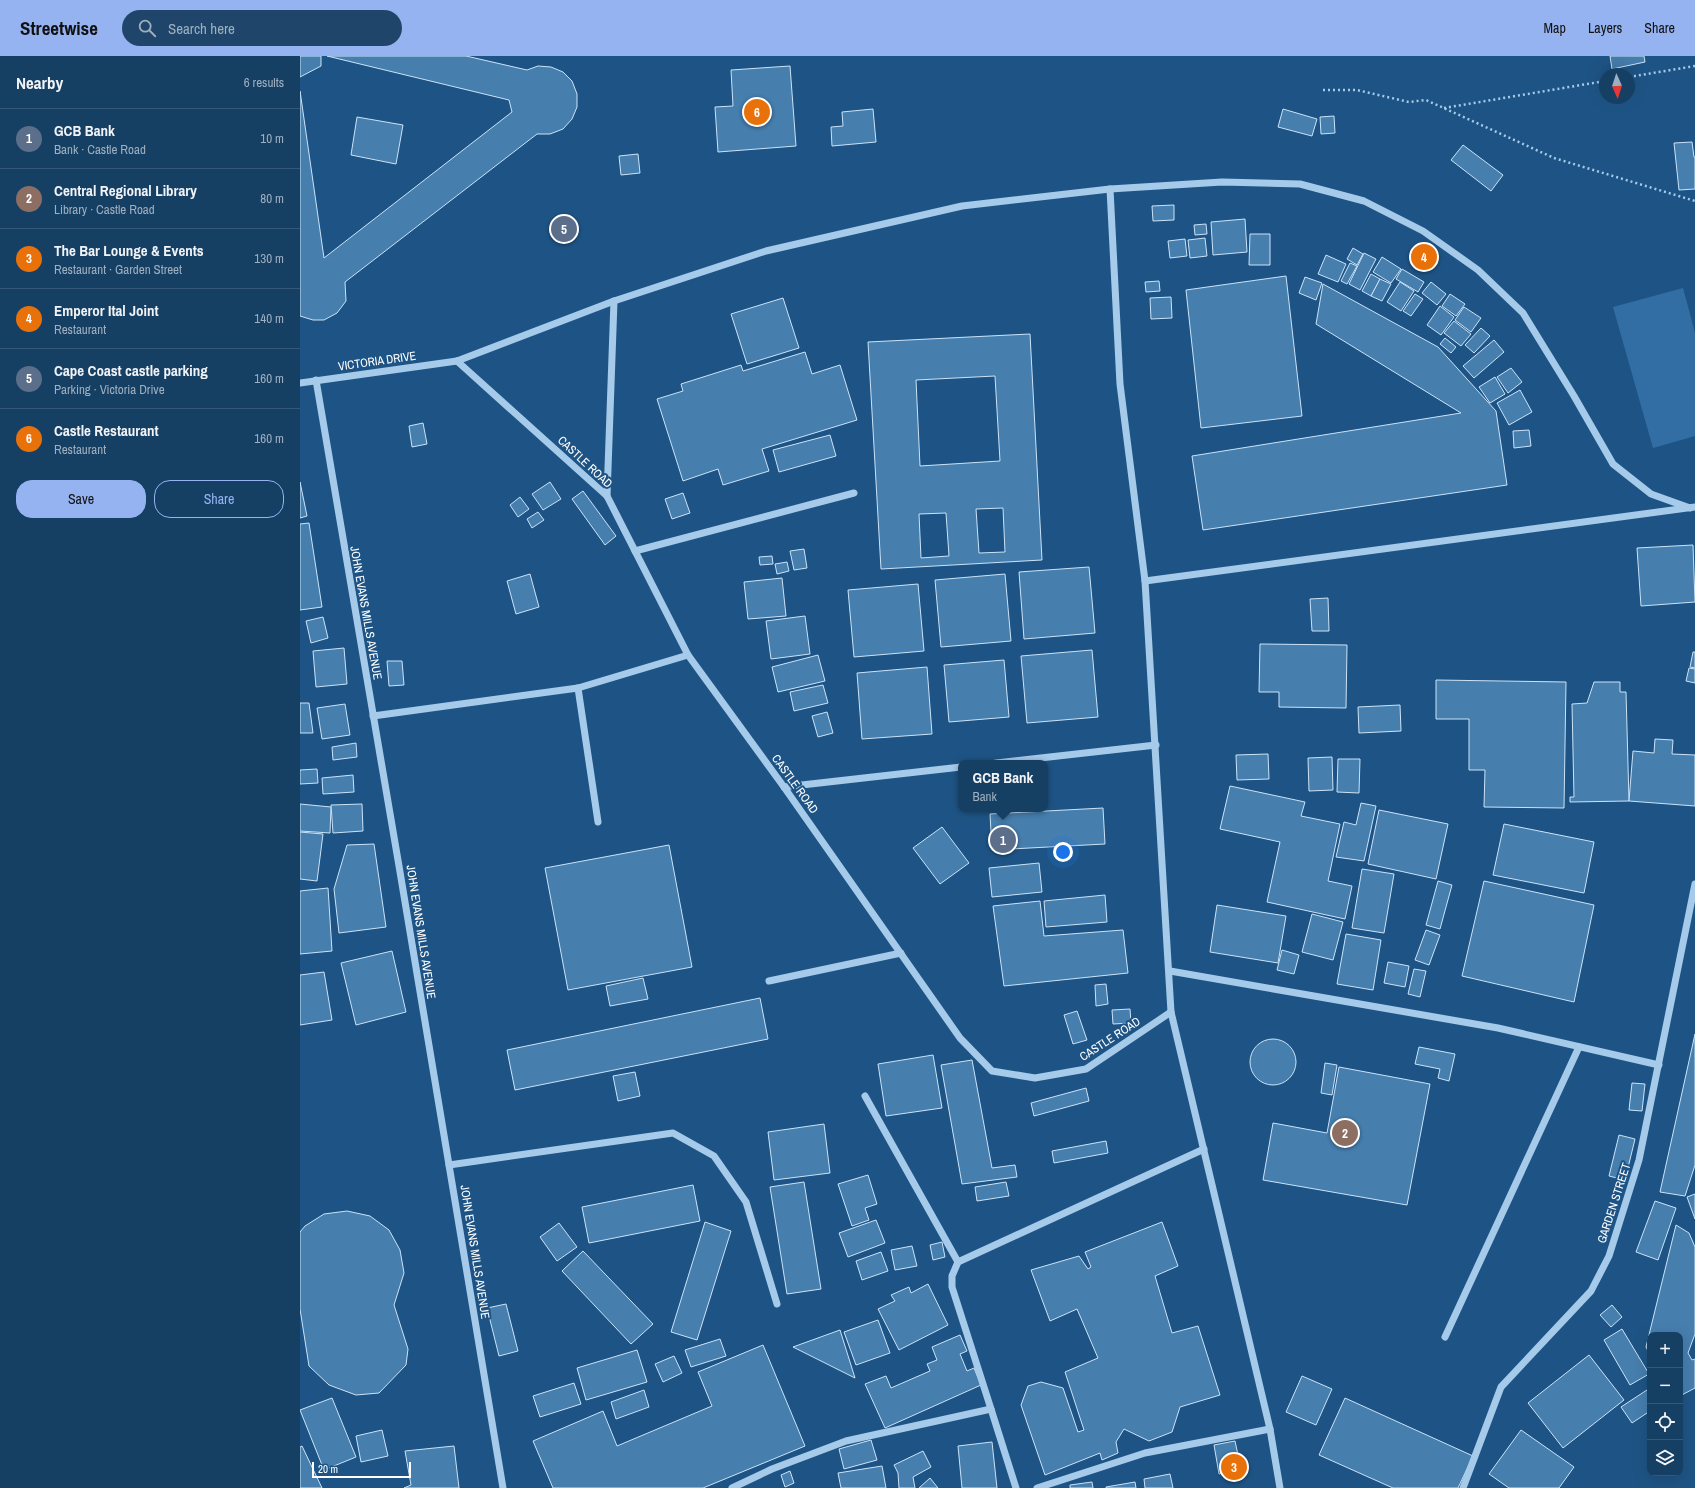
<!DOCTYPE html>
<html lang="en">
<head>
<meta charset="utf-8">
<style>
	:root { --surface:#163f64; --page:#1f466a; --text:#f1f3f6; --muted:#9eafbf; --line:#355878; --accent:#95b2f1 }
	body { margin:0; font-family:"Archivo Narrow",sans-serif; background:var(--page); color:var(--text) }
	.controls { position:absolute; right:12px; bottom:12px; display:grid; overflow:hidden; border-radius:8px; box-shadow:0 4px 16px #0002 }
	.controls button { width:36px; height:36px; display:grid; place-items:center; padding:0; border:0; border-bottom:1px solid var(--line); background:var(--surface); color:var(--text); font:20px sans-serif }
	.compass { position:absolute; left:1299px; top:12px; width:36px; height:36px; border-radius:50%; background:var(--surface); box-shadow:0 4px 16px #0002; rotate:177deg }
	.scale { position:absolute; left:12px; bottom:10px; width:99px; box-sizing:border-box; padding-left:4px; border:2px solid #fff; border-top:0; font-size:11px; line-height:14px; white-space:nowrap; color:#fff; -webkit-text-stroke:3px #1e5485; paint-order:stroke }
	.you { position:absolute; left:763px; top:796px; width:14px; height:14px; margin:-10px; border:3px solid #fff; border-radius:50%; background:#1a73e8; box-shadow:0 0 0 6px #1a73e833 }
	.badge { display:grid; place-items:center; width:26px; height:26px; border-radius:50%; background:var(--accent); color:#fff; font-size:13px; font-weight:700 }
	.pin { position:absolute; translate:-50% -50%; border:2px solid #fff; box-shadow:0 1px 4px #0006 }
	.popup { position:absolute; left:658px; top:704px; width:90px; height:52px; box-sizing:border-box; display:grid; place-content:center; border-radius:8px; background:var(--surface); filter:drop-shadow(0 1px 3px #0005); font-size:13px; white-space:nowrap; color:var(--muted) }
	.popup b { font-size:15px; color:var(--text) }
	.popup::after { content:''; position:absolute; left:50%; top:100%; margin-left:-8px; border:8px solid transparent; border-top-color:var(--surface) }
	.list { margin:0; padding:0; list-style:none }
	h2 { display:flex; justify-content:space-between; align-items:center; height:52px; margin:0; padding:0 16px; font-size:17px }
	h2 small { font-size:13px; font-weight:400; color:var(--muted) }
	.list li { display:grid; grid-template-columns:26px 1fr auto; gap:12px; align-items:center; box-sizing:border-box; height:60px; padding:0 16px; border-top:1px solid var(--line) }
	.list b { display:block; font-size:15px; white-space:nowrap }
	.list p { margin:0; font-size:13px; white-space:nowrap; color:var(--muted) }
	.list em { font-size:13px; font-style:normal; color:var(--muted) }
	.actions { display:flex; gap:8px; padding:12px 16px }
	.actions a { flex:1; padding:9px 0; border:1px solid var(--accent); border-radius:16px; text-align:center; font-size:14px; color:var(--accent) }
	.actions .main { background:var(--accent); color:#111 }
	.icon { flex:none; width:22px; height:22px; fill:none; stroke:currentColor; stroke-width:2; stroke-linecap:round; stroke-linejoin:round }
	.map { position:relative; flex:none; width:1395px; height:1432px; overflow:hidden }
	header { display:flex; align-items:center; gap:24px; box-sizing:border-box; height:56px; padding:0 20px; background:var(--accent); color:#111 }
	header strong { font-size:19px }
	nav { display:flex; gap:22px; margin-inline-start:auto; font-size:14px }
	.search { width:280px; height:36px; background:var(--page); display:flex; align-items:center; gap:10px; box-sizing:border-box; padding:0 14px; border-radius:22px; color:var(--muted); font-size:15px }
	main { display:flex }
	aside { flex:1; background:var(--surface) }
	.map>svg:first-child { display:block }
	.green { fill:#326ea3 }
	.building { fill:#467eae; stroke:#cbe3f8; fill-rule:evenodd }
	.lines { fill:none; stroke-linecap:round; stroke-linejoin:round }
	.path { stroke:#a6cbea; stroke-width:2.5; stroke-dasharray:2 3; stroke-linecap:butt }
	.minor { stroke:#a6cbea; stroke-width:7 }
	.labels { text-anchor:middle; stroke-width:4; stroke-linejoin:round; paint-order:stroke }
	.street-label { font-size:12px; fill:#fff; stroke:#1e5485 }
</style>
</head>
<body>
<header>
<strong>Streetwise</strong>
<div class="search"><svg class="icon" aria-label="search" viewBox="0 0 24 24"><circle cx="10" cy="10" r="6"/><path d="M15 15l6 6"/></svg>Search here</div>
<nav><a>Map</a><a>Layers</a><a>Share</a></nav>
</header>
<main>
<aside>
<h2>Nearby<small>6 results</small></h2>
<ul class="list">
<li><span class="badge" style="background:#5c6f8a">1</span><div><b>GCB Bank</b><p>Bank · Castle Road</p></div><em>10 m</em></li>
<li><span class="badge" style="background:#8d6e63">2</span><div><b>Central Regional Library</b><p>Library · Castle Road</p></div><em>80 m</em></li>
<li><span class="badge" style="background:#e8710a">3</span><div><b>The Bar Lounge &amp; Events</b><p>Restaurant · Garden Street</p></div><em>130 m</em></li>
<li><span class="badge" style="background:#e8710a">4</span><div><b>Emperor Ital Joint</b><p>Restaurant</p></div><em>140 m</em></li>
<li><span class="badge" style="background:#5c6f8a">5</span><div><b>Cape Coast castle parking</b><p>Parking · Victoria Drive</p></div><em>160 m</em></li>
<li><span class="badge" style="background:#e8710a">6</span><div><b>Castle Restaurant</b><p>Restaurant</p></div><em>160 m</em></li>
</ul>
<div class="actions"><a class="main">Save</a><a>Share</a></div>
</aside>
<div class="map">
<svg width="1395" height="1432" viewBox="0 0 1395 1432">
	<rect width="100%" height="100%" fill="#1e5485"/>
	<polygon class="green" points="1383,232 1395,277 1395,380 1353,392 1313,251"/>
	<g class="building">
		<polygon points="0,0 21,0 21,10 0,21"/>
		<polygon points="27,0 166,0 227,14 238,10 251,11 263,16 272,25 277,38 277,51 272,63 263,73 250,78 237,78 45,226 46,245 37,257 24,264 13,264 0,260 0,35 24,202 212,56 209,44"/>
		<polygon points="1310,0 1344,0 1345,6 1312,13"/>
		<polygon points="490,10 496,90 418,96 415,51 433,50 431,14"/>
		<polygon points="573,53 576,86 532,90 531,71 543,70 542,56"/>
		<polygon points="983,53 1017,63 1012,80 978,71"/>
		<polygon points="1034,60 1035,77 1021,78 1020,61"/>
		<polygon points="57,61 103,69 96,108 51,99"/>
		<polygon points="1392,86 1394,101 1395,101 1395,133 1379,134 1374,87"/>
		<polygon points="1163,89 1203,119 1191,135 1151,104"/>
		<polygon points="338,98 340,117 321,119 319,100"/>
		<polygon points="874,149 874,164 853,165 852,150"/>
		<polygon points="945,163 947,196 913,199 911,166"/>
		<polygon points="906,168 907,178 895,179 894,169"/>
		<polygon points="950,178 970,178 970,209 949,209"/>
		<polygon points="905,182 907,200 890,202 888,184"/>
		<polygon points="885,183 887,200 870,202 868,185"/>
		<polygon points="1053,192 1063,198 1057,209 1047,203"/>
		<polygon points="1064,197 1076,203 1060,234 1049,228"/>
		<polygon points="1026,199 1046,208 1038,226 1018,218"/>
		<polygon points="1082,201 1101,213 1091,227 1073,216"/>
		<polygon points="1050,207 1057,210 1047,228 1041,225"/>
		<polygon points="1102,213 1124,226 1118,236 1096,223"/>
		<polygon points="1071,218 1080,223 1071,240 1062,235"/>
		<polygon points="986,220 1002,360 901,372 886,234"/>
		<polygon points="1005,221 1022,227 1016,244 999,237"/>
		<polygon points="1080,223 1091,228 1082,245 1071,240"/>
		<polygon points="859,225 860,235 846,236 845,226"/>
		<polygon points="1100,226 1114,235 1101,255 1087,246"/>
		<polygon points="1131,226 1146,238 1137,249 1122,237"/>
		<polygon points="1023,228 1138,291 1196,355 1207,429 903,474 892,400 1161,357 1016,268"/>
		<polygon points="1115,238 1123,243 1111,260 1103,255"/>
		<polygon points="1150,238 1165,248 1156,260 1142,250"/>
		<polygon points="871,241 872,262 851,263 850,242"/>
		<polygon points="483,242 499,292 447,308 431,258"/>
		<polygon points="1140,250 1154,261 1141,279 1127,269"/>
		<polygon points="1164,251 1181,262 1171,276 1155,264"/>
		<polygon points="1154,265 1171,278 1161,290 1144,277"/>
		<polygon points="1181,272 1190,280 1174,297 1165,289"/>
		<path d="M730 278 742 504 581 513 568 286ZM695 320 700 405 620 410 616 324ZM703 452 705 496 679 497 676 453ZM646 457 649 500 621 502 619 458Z"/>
		<polygon points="1145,282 1156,291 1151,297 1140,288"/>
		<polygon points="1194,284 1204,296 1174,322 1163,310"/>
		<polygon points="505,296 512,318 540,309 557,364 462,393 469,415 423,429 418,413 383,425 357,343 383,335 381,328 441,309 443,315"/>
		<polygon points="1211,312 1222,326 1208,337 1197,321"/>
		<polygon points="1195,321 1205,338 1190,347 1179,331"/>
		<polygon points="1220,334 1232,356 1209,369 1197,347"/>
		<polygon points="123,367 127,388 112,391 109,370"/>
		<polygon points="1229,374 1231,390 1214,392 1213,375"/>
		<polygon points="530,379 536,400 479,416 473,394"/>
		<polygon points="0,426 7,460 0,462"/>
		<polygon points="250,426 261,443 243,454 232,438"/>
		<polygon points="283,435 316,480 305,489 272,443"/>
		<polygon points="383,437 390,457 372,463 365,443"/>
		<polygon points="220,441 229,453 218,461 210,449"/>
		<polygon points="238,456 244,464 232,472 227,463"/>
		<polygon points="9,467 22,551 0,554 0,468"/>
		<polygon points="1393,489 1395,546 1341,550 1337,492"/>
		<polygon points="504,493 507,512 494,514 490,495"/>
		<polygon points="472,500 473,508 460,509 459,501"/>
		<polygon points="487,506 489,515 477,518 475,508"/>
		<polygon points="789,511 795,577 724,583 719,516"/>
		<polygon points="230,518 239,551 216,558 207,525"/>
		<polygon points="705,518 711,585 641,591 635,524"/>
		<polygon points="482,522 486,560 448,563 444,526"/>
		<polygon points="618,528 624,595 554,601 548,534"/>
		<polygon points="1028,542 1029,575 1012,575 1010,543"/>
		<polygon points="505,560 510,598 471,603 466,565"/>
		<polygon points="23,561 28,582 11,587 6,565"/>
		<polygon points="960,588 1047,589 1046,652 979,651 979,636 959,636"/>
		<polygon points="44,592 47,628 16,631 13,595"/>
		<polygon points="792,594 798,661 727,667 721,600"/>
		<polygon points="1393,596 1395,596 1395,612 1390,611"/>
		<polygon points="518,599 525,625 478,636 472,611"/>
		<polygon points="704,604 709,661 649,666 644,609"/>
		<polygon points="87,605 102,605 104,629 89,630"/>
		<polygon points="627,611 632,678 562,683 557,617"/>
		<polygon points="1389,612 1395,613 1395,627 1386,625"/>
		<polygon points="1136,624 1266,626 1264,752 1184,751 1185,714 1169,714 1169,663 1136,663"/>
		<polygon points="1294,626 1320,626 1320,636 1326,636 1329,745 1270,746 1270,741 1274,741 1272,648 1287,647"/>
		<polygon points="523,629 528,647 494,655 490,636"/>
		<polygon points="0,647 9,647 13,677 0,677"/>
		<polygon points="45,648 50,679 22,683 17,652"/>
		<polygon points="1100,649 1101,675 1059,677 1058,651"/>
		<polygon points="527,656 533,677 518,681 512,660"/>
		<polygon points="1355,683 1373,684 1372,698 1395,699 1395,750 1329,745 1333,695 1354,697"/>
		<polygon points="56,687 57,701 33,704 32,691"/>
		<polygon points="968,698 969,723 937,724 936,699"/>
		<polygon points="1032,701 1033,734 1009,735 1008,702"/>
		<polygon points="1038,703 1060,703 1059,737 1037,736"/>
		<polygon points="17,713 18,727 0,728 0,714"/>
		<polygon points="53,719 54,736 23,738 22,722"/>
		<polygon points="930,730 1005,746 1001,760 1040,768 1028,825 1052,830 1045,863 967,846 980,786 920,773"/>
		<polygon points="1061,747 1076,750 1064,805 1036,801 1044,766 1056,769"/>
		<polygon points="0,748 31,751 30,777 0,775"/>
		<polygon points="62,748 63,775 33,777 31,749"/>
		<polygon points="803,752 805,788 692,794 690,758"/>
		<polygon points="1079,754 1148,768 1136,823 1068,808"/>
		<polygon points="1204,768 1294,786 1284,837 1193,819"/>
		<polygon points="642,771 669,807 640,828 613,792"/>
		<polygon points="0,776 23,778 17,825 0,823"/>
		<polygon points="74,788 86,871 39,877 34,833 47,789"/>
		<polygon points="369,789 392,911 268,934 245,812"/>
		<polygon points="739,807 742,836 692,841 689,812"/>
		<polygon points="1062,813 1094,818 1084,877 1052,872"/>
		<polygon points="1138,825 1152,829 1140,873 1126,869"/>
		<polygon points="1184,825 1294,849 1274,946 1162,920"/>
		<polygon points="28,832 32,895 0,898 0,835"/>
		<polygon points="805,839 807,866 746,871 744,845"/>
		<polygon points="740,845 744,880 823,874 828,917 704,930 693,850"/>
		<polygon points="917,849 986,860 978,907 910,896"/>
		<polygon points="1012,858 1043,866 1033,904 1002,896"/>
		<polygon points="1126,874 1140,879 1129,909 1115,904"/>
		<polygon points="1046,878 1081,884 1073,934 1037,928"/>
		<polygon points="982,894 999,899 994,918 977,914"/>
		<polygon points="92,895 106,956 56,969 41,907"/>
		<polygon points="1088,906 1109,910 1105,931 1084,927"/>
		<polygon points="1114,913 1126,915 1120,941 1108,938"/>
		<polygon points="24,916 32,964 0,969 0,919"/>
		<polygon points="343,922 348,943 310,950 306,930"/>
		<polygon points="806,928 808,948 796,950 795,929"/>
		<polygon points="460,942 468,983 215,1034 207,994"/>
		<polygon points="830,953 831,967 813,968 812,954"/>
		<polygon points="777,955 787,984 773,988 764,959"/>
		<polygon points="1395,978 1395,1109 1385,1140 1360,1136"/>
		<circle cx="973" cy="1006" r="23"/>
		<polygon points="1119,991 1155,998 1149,1025 1138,1022 1140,1013 1115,1008"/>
		<polygon points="633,999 642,1052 586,1060 578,1008"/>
		<polygon points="672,1004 692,1112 715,1109 717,1121 662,1128 641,1009"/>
		<polygon points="1025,1007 1037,1009 1032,1039 1021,1037"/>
		<polygon points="1039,1011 1130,1028 1107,1149 963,1124 973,1067 1027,1077"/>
		<polygon points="335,1016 340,1040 318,1045 313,1020"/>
		<polygon points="1332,1027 1345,1028 1342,1055 1329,1054"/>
		<polygon points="786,1032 789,1045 734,1060 731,1047"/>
		<polygon points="524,1068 530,1117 474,1124 468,1076"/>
		<polygon points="1319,1079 1335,1083 1325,1124 1309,1120"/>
		<polygon points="806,1085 808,1097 754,1107 752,1095"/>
		<polygon points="568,1119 577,1148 565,1152 569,1164 552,1170 538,1128"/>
		<polygon points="504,1126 521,1233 487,1238 470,1131"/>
		<polygon points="706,1126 709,1140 677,1145 675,1131"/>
		<polygon points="393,1129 400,1165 289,1187 282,1151"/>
		<polygon points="1395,1138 1395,1163 1387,1141"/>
		<polygon points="1355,1145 1376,1152 1358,1204 1336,1196"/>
		<polygon points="47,1155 70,1160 89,1174 100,1194 104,1217 94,1249 108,1293 106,1309 79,1337 56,1339 29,1329 9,1310 0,1253 0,1176 5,1170 24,1158"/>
		<polygon points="576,1164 585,1187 548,1201 539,1177"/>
		<polygon points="405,1166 431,1175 397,1284 371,1276"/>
		<polygon points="862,1166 878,1210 855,1220 872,1277 898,1270 920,1339 880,1351 872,1376 849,1385 824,1373 816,1386 818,1397 802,1404 800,1397 745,1419 721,1349 728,1330 741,1326 763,1332 778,1376 784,1374 765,1316 798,1302 777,1253 750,1265 731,1214 779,1200 788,1213 791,1211 785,1196"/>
		<polygon points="259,1167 277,1191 257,1205 240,1181"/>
		<polygon points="1376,1169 1389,1177 1395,1191 1395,1278 1388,1297 1392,1304 1395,1303 1395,1332 1380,1340 1380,1279 1350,1279 1350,1299 1346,1291"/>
		<polygon points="642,1186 645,1201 633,1204 630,1189"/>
		<polygon points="612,1190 617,1210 595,1214 591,1194"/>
		<polygon points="283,1195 353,1268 331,1288 262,1215"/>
		<polygon points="581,1196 588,1215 562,1224 556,1205"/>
		<polygon points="628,1228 648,1269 599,1294 578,1253 595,1245 591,1239 609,1231 611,1237"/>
		<polygon points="206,1248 218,1295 199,1300 187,1252"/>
		<polygon points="1312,1249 1322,1261 1311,1271 1300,1259"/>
		<polygon points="578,1264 590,1297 556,1309 544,1276"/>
		<polygon points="1322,1273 1349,1318 1330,1329 1304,1284"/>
		<polygon points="540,1274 555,1322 493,1291"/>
		<polygon points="660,1279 667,1295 660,1298 667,1315 674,1312 681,1329 585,1372 565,1328 586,1320 591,1332 630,1315 627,1308 637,1304 632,1291"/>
		<polygon points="420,1283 426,1300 391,1311 385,1294"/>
		<polygon points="463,1289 505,1390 403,1432 253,1432 233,1385 303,1355 317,1390 412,1350 398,1316"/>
		<polygon points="337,1294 347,1326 286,1344 277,1312"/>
		<polygon points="1289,1299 1324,1344 1263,1392 1228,1347"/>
		<polygon points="374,1300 382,1317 363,1326 355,1308"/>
		<polygon points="1002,1320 1032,1333 1016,1369 986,1356"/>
		<polygon points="274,1327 281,1348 240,1361 233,1340"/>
		<polygon points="1350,1332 1350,1355 1332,1367 1321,1351"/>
		<polygon points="344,1334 349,1351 316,1363 311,1346"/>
		<polygon points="32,1342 56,1401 24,1414 0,1354"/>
		<polygon points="1045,1342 1173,1400 1158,1432 1093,1432 1019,1399"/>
		<polygon points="82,1374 88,1400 61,1406 56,1380"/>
		<polygon points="1221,1374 1274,1411 1259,1432 1209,1432 1189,1418"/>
		<polygon points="571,1384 577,1404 544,1413 539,1393"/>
		<polygon points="935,1385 941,1413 919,1418 914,1389"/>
		<polygon points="692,1386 697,1432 662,1432 658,1390"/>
		<polygon points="2,1390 22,1432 0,1432 0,1391"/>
		<polygon points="154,1390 159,1432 104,1432 111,1429 105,1395"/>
		<polygon points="623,1395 631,1411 613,1421 615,1432 599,1432 598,1417 594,1409"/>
		<polygon points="582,1410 586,1432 541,1432 538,1417"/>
		<polygon points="490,1415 494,1427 485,1431 481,1419"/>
		<polygon points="870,1418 873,1432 845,1432 844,1423"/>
		<polygon points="630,1422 638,1432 619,1432"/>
		<polygon points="792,1426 793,1432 770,1432 770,1429"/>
		<polygon points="835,1426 836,1432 806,1432 806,1431"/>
	</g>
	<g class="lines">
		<g class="path">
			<polyline points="1329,21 1395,10"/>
			<polyline points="1023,34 1057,34 1109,46 1126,44 1254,102 1395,145"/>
			<polyline points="1144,52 1305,25"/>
		</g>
		<g class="minor">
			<polyline points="810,133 820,328 845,525 1395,451"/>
			<polyline points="157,305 307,440 388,599 484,731 660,982 692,1015 735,1022 786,1013 871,956"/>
			<polyline points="16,324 99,810 203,1432"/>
			<polyline points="0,327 157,305 314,245 466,195 662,150 810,133 922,126 1000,128 1064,145 1123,175 1178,214 1223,257 1274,340 1313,408 1351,438 1390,452"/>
			<polyline points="307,440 314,245"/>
			<polyline points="335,495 554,437"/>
			<polyline points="845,525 871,956 970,1373 980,1432"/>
			<polyline points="278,632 298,766"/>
			<polyline points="73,660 278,632 388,599"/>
			<polyline points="696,707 856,689"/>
			<polyline points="484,731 661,711"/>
			<polyline points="870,915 1198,972 1359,1009"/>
			<polyline points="469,925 601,897"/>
			<polyline points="565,1040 658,1206"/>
			<polyline points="149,1109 373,1077 414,1100 446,1146 477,1248"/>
			<polyline points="1145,1281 1279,991"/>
			<polyline points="691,1353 716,1432"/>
			<polyline points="432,1432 472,1413 546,1385 691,1353 652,1231 652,1220 658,1206 904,1093"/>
			<polyline points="737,1432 845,1397 970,1373"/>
			<polyline points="1163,1432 1201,1331 1291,1235 1309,1200 1339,1104 1395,828"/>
		</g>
	</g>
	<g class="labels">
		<g class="street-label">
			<text transform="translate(77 305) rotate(-8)" y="4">VICTORIA DRIVE</text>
			<text transform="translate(285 406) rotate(43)" y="4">CASTLE ROAD</text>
			<text transform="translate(66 557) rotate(80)" y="4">JOHN EVANS MILLS AVENUE</text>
			<text transform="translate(495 728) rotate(54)" y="4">CASTLE ROAD</text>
			<text transform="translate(121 876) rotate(81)" y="4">JOHN EVANS MILLS AVENUE</text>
			<text transform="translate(810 983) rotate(-33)" y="4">CASTLE ROAD</text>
			<text transform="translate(1314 1147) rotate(-72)" y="4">GARDEN STREET</text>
			<text transform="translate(175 1196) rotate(81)" y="4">JOHN EVANS MILLS AVENUE</text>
		</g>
	</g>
</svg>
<div class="controls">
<button>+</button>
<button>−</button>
<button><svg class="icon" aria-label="locate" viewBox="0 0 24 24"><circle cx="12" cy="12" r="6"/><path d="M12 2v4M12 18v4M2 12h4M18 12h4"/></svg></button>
<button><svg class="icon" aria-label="layers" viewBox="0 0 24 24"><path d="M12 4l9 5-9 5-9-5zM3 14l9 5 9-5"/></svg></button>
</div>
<svg class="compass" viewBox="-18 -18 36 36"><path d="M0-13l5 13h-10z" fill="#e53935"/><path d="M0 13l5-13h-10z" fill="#9eafbf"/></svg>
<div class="scale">20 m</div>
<div class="you"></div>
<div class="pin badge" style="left:703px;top:784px;background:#5c6f8a">1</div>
<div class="popup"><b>GCB Bank</b>Bank</div>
<div class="pin badge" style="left:1045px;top:1077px;background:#8d6e63">2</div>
<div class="pin badge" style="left:934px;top:1411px;background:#e8710a">3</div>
<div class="pin badge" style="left:1124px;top:201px;background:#e8710a">4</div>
<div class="pin badge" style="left:264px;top:173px;background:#5c6f8a">5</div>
<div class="pin badge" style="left:457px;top:56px;background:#e8710a">6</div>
</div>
</main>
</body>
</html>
